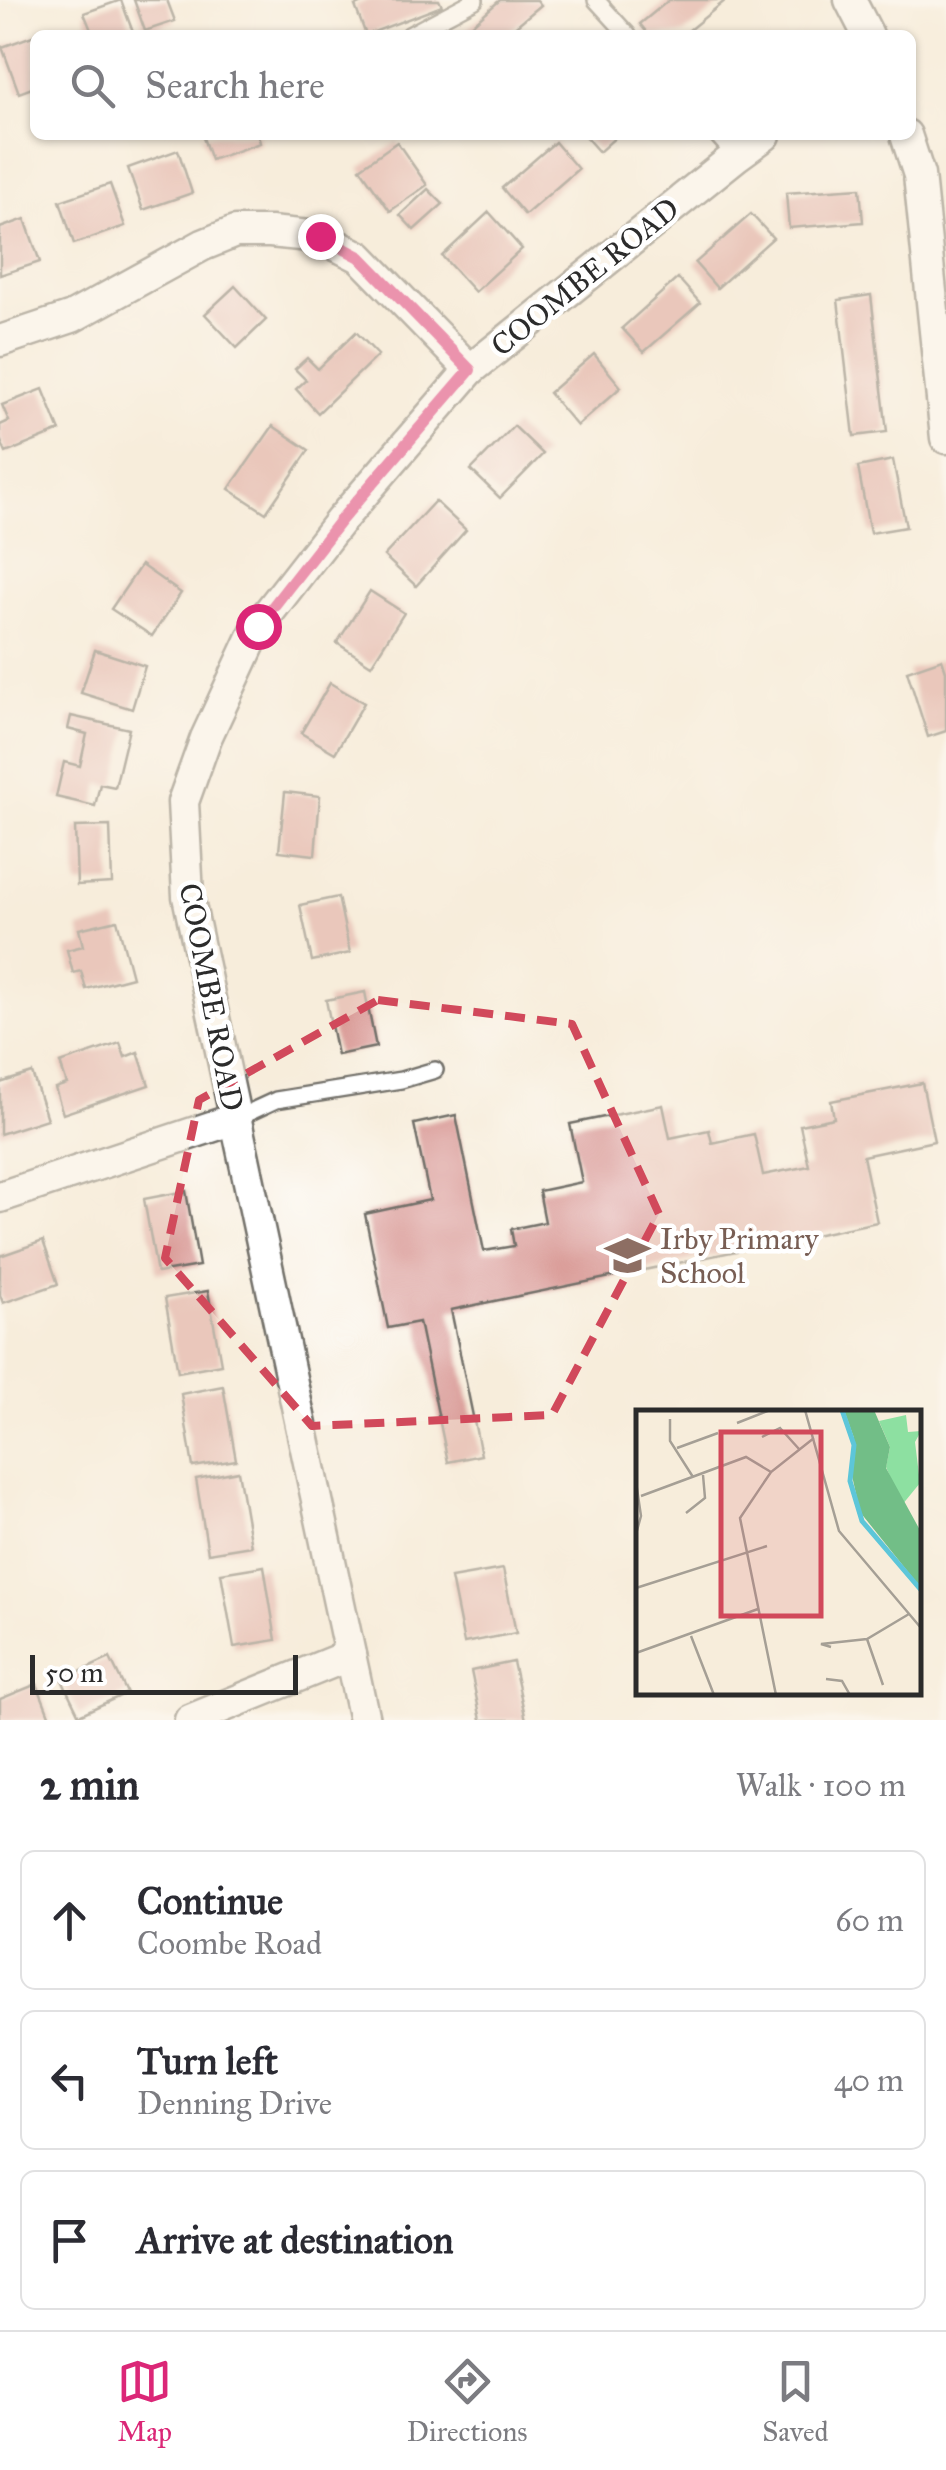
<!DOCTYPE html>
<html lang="en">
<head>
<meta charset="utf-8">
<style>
	:root { --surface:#fff; --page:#f7f7f7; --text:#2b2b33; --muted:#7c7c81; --line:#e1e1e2; --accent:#db2777 }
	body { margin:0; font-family:"IM FELL Great Primer",serif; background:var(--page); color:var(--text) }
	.scale { position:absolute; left:30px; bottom:25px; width:268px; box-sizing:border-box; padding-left:10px; border:5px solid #2b2b2b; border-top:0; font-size:28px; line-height:35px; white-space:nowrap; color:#2b2b2b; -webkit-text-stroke:8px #fff; paint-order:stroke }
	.stop { position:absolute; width:30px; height:30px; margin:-22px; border:8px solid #db2777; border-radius:50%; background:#fff }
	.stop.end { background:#db2777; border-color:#fff; box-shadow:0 2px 10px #0008 }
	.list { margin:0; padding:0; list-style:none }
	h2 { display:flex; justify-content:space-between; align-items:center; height:130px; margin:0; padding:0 40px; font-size:42px }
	h2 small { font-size:32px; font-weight:400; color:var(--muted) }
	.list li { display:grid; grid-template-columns:65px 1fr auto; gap:30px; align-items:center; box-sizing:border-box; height:140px; margin:0 20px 20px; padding:0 20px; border:2px solid var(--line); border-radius:15px }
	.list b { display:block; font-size:38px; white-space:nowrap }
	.list p { margin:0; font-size:32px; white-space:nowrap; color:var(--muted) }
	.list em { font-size:32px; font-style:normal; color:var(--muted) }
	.icon { flex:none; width:55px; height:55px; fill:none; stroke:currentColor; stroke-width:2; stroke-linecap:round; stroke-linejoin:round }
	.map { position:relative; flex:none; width:946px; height:1720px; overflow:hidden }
	.search { position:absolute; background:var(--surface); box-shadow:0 2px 8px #0004; left:30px; right:30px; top:30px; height:110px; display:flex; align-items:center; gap:25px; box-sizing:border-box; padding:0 35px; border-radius:15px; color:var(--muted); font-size:38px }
	.sheet { height:610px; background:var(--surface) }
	nav { display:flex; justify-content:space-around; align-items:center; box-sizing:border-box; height:140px; border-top:2px solid var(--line); background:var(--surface); font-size:28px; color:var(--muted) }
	nav a { display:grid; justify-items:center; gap:5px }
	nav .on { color:var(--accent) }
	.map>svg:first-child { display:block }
	.building { fill:#d99a95 }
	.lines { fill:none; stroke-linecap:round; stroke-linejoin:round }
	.lane-casing { stroke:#726f69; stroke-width:20 }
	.street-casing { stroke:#726f69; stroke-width:35 }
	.lane { stroke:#fff; stroke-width:15 }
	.street { stroke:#fff; stroke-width:30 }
	.route { stroke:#db2777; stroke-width:12 }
	.marked { fill:none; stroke:#d1495b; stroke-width:8; stroke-dasharray:20 12; stroke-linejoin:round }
	.labels { text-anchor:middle; stroke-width:9; stroke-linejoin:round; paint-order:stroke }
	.street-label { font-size:30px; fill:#2b2b2b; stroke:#fff }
	.education-label { font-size:30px; fill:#785e54; stroke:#fff; text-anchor:start }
	.inset-river { fill:none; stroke:#5dc6d9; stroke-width:5 }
	.inset-road { fill:none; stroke:#a59f95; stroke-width:2.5 }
	.view { fill:#d1495b; fill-opacity:0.15; stroke:#d1495b; stroke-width:5 }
	.inset-edge { fill:none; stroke:#2b2b2b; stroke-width:5 }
</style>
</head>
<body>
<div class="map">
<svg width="946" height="1720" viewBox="0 0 946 1720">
	<rect width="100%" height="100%" fill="#fff"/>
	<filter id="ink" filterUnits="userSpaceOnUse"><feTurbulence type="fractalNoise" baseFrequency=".01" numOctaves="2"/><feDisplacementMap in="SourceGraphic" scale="20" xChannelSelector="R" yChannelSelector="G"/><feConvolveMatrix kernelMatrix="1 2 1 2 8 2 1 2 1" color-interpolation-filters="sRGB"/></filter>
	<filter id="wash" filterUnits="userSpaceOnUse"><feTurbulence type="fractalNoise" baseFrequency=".0048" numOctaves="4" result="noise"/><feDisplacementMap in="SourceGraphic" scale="40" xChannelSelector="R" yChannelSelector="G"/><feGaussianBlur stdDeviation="2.25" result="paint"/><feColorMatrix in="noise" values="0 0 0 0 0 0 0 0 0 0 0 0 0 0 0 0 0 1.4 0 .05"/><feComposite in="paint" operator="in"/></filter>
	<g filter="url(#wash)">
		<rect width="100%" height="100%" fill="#f7eddb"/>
		<g id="blocks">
			<g class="building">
				<polygon points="121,0 134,35 93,35 84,13"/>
				<polygon points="134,0 167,0 175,21 145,31"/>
				<polygon points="368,0 439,0 442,6 366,35 355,6"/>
				<polygon points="500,0 537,0 541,5 505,35 460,35"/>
				<polygon points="669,0 726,0 683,35 649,35 640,24"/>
				<polygon points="35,35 35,87 19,93 2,47"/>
				<polygon points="202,135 258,135 260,143 211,160"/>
				<polygon points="584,135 618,135 599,152"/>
				<polygon points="397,142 427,185 390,211 360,168"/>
				<polygon points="555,142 578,169 525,215 502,188"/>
				<polygon points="178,150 192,193 143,210 128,168"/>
				<polygon points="110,184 125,226 74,244 60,201"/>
				<polygon points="860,188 863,222 789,228 786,193"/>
				<polygon points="428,189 443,204 414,230 400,215"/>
				<polygon points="489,212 522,249 475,292 442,256"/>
				<polygon points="751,214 773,238 717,288 695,263"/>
				<polygon points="25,219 40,262 0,275 0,228"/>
				<polygon points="678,278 700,303 644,352 622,328"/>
				<polygon points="235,286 266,320 237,348 205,314"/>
				<polygon points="871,295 887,432 854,436 838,300"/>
				<polygon points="356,332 378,355 318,413 296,389 306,380 295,369 307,358 318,369"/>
				<polygon points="594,354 621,387 577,426 549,393"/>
				<polygon points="43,389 60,431 6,453 0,439 0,425 9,421 2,405"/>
				<polygon points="273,426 309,450 266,513 229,489"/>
				<polygon points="514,426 543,454 500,498 471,470"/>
				<polygon points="893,460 906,527 870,533 858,467"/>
				<polygon points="435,501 466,530 416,586 384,556"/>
				<polygon points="141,565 181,593 152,636 111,609"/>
				<polygon points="370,591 404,613 371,665 337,643"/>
				<polygon points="95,650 145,666 132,709 81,693"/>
				<polygon points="942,659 946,671 946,731 928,737 907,671"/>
				<polygon points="330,683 364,703 335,753 301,733"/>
				<polygon points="71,716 129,729 115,787 100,784 95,806 56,797 64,762 80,766 87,734 68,729"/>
				<polygon points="285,792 320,796 315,855 279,851"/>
				<polygon points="110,826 112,883 77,885 75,827"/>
				<polygon points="338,897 350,953 312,961 300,905"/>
				<polygon points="117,920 132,977 86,989 81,971 73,973 67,950 83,946 79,929"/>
				<polygon points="365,992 376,1047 337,1055 326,1000"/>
				<polygon points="120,1043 125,1057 138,1052 149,1085 63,1114 55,1088 67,1084 60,1063"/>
				<polygon points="32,1073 47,1119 0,1134 0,1083"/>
				<polygon points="922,1083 934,1141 863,1156 877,1222 451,1310 481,1455 448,1462 419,1322 388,1328 365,1214 430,1200 414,1124 456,1115 484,1251 514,1246 511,1229 545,1222 539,1191 582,1182 570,1124 663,1105 670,1138 709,1130 712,1143 754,1134 763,1175 809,1166 800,1125 834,1118 831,1101"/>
				<polygon points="186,1191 199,1266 157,1273 144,1199"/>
				<polygon points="43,1241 58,1284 3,1303 0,1295 0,1256"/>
				<polygon points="208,1291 221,1364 178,1372 165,1298"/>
				<polygon points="223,1386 236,1460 193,1467 181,1394"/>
				<polygon points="238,1471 251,1546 208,1553 196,1479"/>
				<polygon points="264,1566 276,1640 234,1647 221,1573"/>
				<polygon points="503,1569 516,1633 464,1643 451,1578"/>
				<polygon points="110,1658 127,1693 79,1715 62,1680"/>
				<polygon points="513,1662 526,1720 481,1720 471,1671"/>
				<polygon points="37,1684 51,1720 0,1720 0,1699"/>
			</g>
		</g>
	</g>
	<g filter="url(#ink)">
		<use href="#blocks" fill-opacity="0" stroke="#726f69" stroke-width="2.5"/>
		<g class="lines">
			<defs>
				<g id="lane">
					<polyline points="596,0 628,35"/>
					<polyline points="409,35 475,0"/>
					<polyline points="717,135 736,156"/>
					<polyline points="235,1119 276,1100 401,1080 435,1070"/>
				</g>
				<g id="street">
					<polyline points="850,0 868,35"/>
					<polyline points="906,135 919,175 946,438"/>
					<polyline points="0,341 72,317 203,245 235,232 270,232 320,237 360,257 470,370"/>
					<polyline points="0,1197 235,1119"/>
					<polyline points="190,1720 350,1655"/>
					<polyline points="364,1720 188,896 183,802 206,738 258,626 340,521 470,370 736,156 765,135"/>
				</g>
			</defs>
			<use href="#lane" class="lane-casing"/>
			<use href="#street" class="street-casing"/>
			<use href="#lane" class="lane"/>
			<use href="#street" class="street"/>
		</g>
	</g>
	<g class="lines" filter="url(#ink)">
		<polyline class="route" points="258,626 340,521 470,370 360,257 320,236"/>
	</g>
	<path d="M0 0H946V1720H0ZM378 1000 572 1024 659 1214 552 1415 312 1426 165 1258 199 1100Z" fill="#f7eddb" fill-opacity=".55" fill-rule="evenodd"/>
	<path class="marked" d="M378 1000 572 1024 659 1214 552 1415 312 1426 165 1258 199 1100Z"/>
	<defs>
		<symbol id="school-bare" viewBox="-9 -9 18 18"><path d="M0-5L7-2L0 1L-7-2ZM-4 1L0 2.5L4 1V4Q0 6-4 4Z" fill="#8d6e63" stroke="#fff" stroke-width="2.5" paint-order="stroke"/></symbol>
	</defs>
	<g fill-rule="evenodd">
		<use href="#school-bare" x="596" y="1224" width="63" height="63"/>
	</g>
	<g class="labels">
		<g class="street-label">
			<text transform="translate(585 277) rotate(-39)" y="10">COOMBE ROAD</text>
			<text transform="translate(211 997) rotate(79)" y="10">COOMBE ROAD</text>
		</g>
		<g class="education-label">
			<text x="660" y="1249">Irby Primary<tspan x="660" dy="34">School</tspan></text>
		</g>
	</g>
	<g transform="translate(636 1410)">
		<rect width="285" height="285" fill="#f7eddb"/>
		<path d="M270 5 272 22 285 21 279 32 284 73 266 95 250 57 254 37 243 11Z" fill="#8de0a1"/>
		<path d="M208 0H238L254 37 250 58 285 122V178L224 102 215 61 218 28Z" fill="#72be87"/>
		<path class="inset-river" d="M206 0 218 35 214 71 226 111 285 180"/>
		<path class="inset-road" d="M169 0 203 121 285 218M34 9V31L57 67M101 13 134 0M126 27 144 18 163 39M41 38 82 23M0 72 5 106 0 124M5 86 110 47 135 62M50 103 69 88 67 65M0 178 131 136M55 226 78 285M231 229 247 275M195 237 185 234 231 229 273 204M0 243 122 199M190 269 206 271 214 285M140 285 104 108 135 62 178 28"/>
		<path class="view" d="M85 22H185V206H85Z"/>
		<rect width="285" height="285" class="inset-edge"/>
	</g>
</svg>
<div class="scale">50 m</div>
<div class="stop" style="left:258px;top:626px"></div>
<div class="stop end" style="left:320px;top:236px"></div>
<div class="search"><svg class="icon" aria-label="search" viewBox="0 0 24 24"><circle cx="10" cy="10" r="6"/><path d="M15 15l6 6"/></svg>Search here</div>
</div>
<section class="sheet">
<h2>2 min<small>Walk · 100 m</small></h2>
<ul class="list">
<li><svg class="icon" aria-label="ahead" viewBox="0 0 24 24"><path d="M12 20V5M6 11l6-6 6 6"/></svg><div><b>Continue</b><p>Coombe Road</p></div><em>60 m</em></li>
<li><svg class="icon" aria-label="left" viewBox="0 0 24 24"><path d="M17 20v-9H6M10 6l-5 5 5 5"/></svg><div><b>Turn left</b><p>Denning Drive</p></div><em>40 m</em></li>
<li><svg class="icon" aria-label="arrive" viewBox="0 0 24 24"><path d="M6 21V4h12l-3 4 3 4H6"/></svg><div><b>Arrive at destination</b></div></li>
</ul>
</section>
<nav>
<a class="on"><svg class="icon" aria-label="map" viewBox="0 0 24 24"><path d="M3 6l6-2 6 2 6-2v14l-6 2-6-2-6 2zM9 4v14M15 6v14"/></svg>Map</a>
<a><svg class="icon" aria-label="directions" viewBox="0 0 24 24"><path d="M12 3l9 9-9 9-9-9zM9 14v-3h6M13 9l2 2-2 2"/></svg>Directions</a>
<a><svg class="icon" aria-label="saved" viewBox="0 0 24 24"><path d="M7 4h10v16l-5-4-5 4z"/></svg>Saved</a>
</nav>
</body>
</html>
